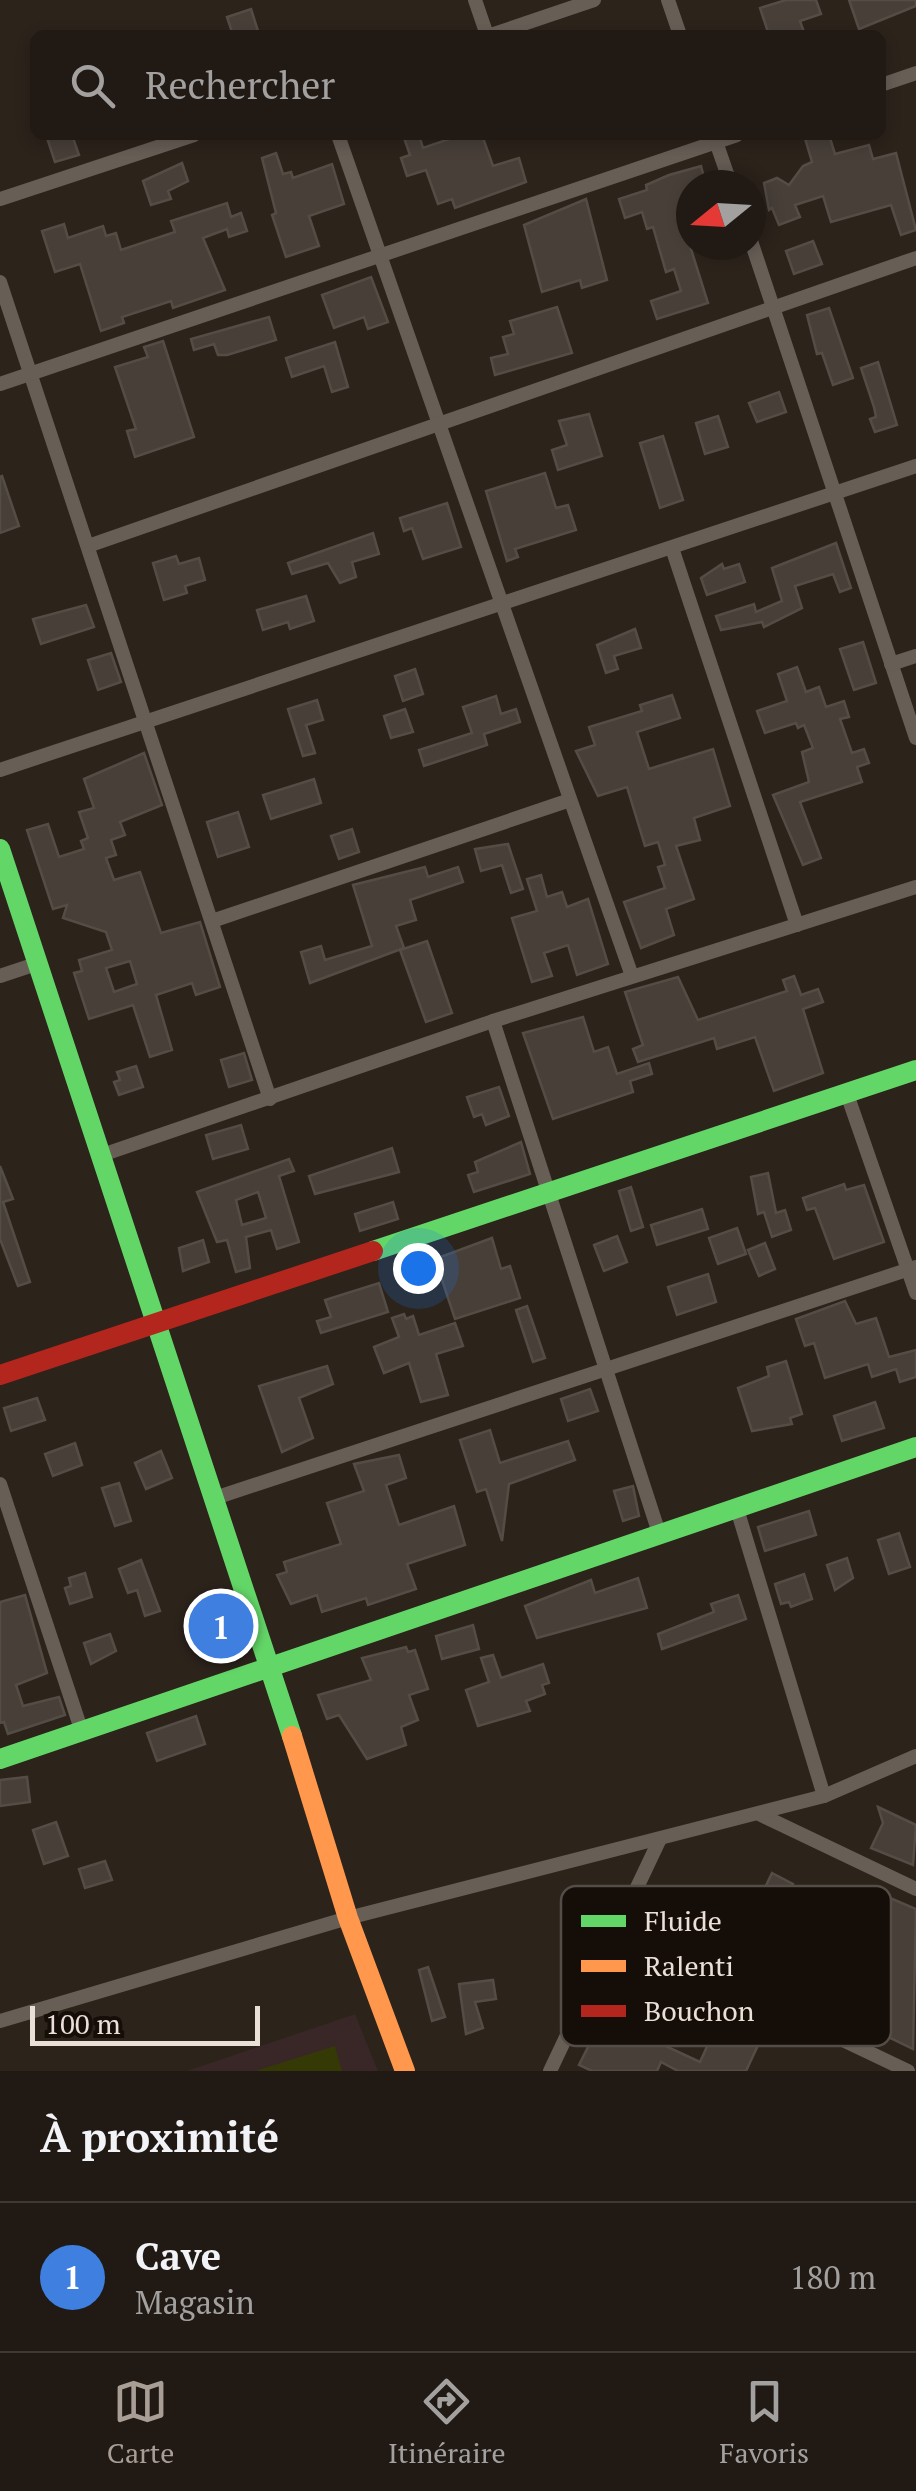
<!DOCTYPE html>
<html lang="fr">
<head>
<meta charset="utf-8">
<style>
	:root { --surface:#211a14; --page:#29231d; --text:#f1f3f6; --muted:#a2a1a0; --line:#3e3834; --accent:#a89e96 }
	body { margin:0; font-family:"PT Serif",serif; background:var(--page); color:var(--text) }
	.compass { position:absolute; left:676px; top:170px; width:90px; height:90px; border-radius:50%; background:var(--surface); box-shadow:0 5px 15px #0003; rotate:252deg }
	.scale { position:absolute; left:30px; bottom:25px; width:230px; box-sizing:border-box; padding-left:10px; border:5px solid #ebe0d8; border-top:0; font-size:28px; line-height:35px; white-space:nowrap; color:#ebe0d8; -webkit-text-stroke:8px #140d08; paint-order:stroke }
	.you { position:absolute; left:418px; top:1268px; width:35px; height:35px; margin:-25px; border:8px solid #fff; border-radius:50%; background:#1a73e8; box-shadow:0 0 0 15px #1a73e833 }
	.badge { display:grid; place-items:center; width:65px; height:65px; border-radius:50%; background:var(--accent); color:#fff; font-size:32px; font-weight:700 }
	.pin { position:absolute; translate:-50% -50%; border:5px solid #fff; box-shadow:0 2px 10px #0006 }
	.list { margin:0; padding:0; list-style:none }
	h2 { display:flex; justify-content:space-between; align-items:center; height:130px; margin:0; padding:0 40px; font-size:42px }
	h2 small { font-size:32px; font-weight:400; color:var(--muted) }
	.list li { display:grid; grid-template-columns:65px 1fr auto; gap:30px; align-items:center; box-sizing:border-box; height:150px; padding:0 40px; border-top:2px solid var(--line) }
	.list b { display:block; font-size:38px; white-space:nowrap }
	.list p { margin:0; font-size:32px; white-space:nowrap; color:var(--muted) }
	.list em { font-size:32px; font-style:normal; color:var(--muted) }
	.icon { flex:none; width:55px; height:55px; fill:none; stroke:currentColor; stroke-width:2; stroke-linecap:round; stroke-linejoin:round }
	.map { position:relative; flex:none; width:916px; height:2071px; overflow:hidden }
	.search { position:absolute; background:var(--surface); box-shadow:0 5px 15px #0003; left:30px; right:30px; top:30px; height:110px; display:flex; align-items:center; gap:25px; box-sizing:border-box; padding:0 35px; border-radius:15px; color:var(--muted); font-size:38px }
	.sheet { height:280px; background:var(--surface) }
	nav { display:flex; justify-content:space-around; align-items:center; box-sizing:border-box; height:140px; border-top:2px solid var(--line); background:var(--surface); font-size:28px; color:var(--muted) }
	nav a { display:grid; justify-items:center; gap:5px }
	nav .on { color:var(--accent) }
	.map>svg:first-child { display:block }
	.education { fill:#392626 }
	.green { fill:#343905 }
	.building { fill:#483f39; stroke:#544d46; stroke-width:2.5; fill-rule:evenodd }
	.lines { fill:none; stroke-linecap:round; stroke-linejoin:round }
	.street { stroke:#675e56; stroke-width:14 }
	.fast { stroke:#63d668; stroke-width:20 }
	.slow { stroke:#ff974d; stroke-width:20 }
	.jam { stroke:#b3261e; stroke-width:20 }
	.key { fill:#140d08; stroke:#544c46; stroke-width:2.5 }
	.key-label { font-size:28px; fill:#ebe0d8 }
</style>
</head>
<body>
<div class="map">
<svg width="916" height="2071" viewBox="0 0 916 2071">
	<rect width="100%" height="100%" fill="#2c231b"/>
	<polygon class="education" points="355,2014 378,2071 187,2071"/>
	<polygon class="green" points="335,2046 342,2071 258,2071 258,2070"/>
	<g class="building">
		<polygon points="786,0 816,0 821,14 800,21 805,35 769,35 760,8"/>
		<polygon points="849,0 916,0 916,6 859,29"/>
		<polygon points="251,9 258,31 233,35 227,17"/>
		<polygon points="46,135 72,135 79,155 55,162"/>
		<polygon points="403,135 419,135 423,148 461,135 482,135 493,166 519,158 526,182 455,208 452,199 438,204 426,170 407,176 401,158 410,155"/>
		<polygon points="804,135 829,135 835,154 869,145 873,159 896,153 916,230 901,235 891,205 831,222 823,196 795,205 800,217 779,225 772,208 769,210 764,183 777,178 789,185 803,166 812,162"/>
		<polygon points="276,153 283,174 291,172 293,178 332,164 344,204 309,216 319,246 286,257 272,215 276,213 262,158"/>
		<polygon points="182,163 188,181 168,191 171,199 151,205 143,181"/>
		<polygon points="701,166 706,185 691,185 691,249 708,303 657,319 651,301 681,291 674,269 666,272 653,227 647,229 642,212 625,218 619,199 647,190 646,185 669,175"/>
		<polygon points="586,199 607,280 582,288 580,280 542,292 524,225"/>
		<polygon points="227,203 231,217 241,213 247,231 229,237 227,229 203,238 225,290 173,308 171,301 122,317 124,323 101,331 80,264 55,272 42,231 64,224 68,238 103,226 106,236 116,233 121,250 175,232 171,221"/>
		<polygon points="813,241 822,264 794,274 786,251"/>
		<polygon points="371,277 388,322 368,329 364,317 334,328 322,295"/>
		<polygon points="557,307 572,353 495,375 491,358 508,354 503,337 514,334 510,321"/>
		<polygon points="829,308 853,378 833,385 822,353 817,354 807,315"/>
		<polygon points="269,317 276,340 227,355 218,355 214,344 194,350 191,339"/>
		<polygon points="163,341 194,437 135,457 127,431 136,429 115,367 148,357 144,347"/>
		<polygon points="335,342 348,387 332,392 324,366 292,377 286,358"/>
		<polygon points="878,362 897,425 875,432 870,419 876,417 874,407 861,368"/>
		<polygon points="779,392 786,412 757,422 749,403"/>
		<polygon points="589,414 602,456 558,470 552,450 567,445 559,421"/>
		<polygon points="718,416 728,447 705,454 696,423"/>
		<polygon points="663,436 683,500 660,508 640,443"/>
		<polygon points="545,473 556,508 568,505 576,530 515,549 518,557 507,561 486,491"/>
		<polygon points="2,476 19,526 0,533 0,477"/>
		<polygon points="447,503 461,547 423,559 412,528 404,531 400,518"/>
		<polygon points="373,533 379,554 352,562 356,577 340,583 328,563 292,574 288,563"/>
		<polygon points="836,543 851,588 840,592 833,574 795,586 802,608 764,627 762,622 721,630 716,616 754,604 756,612 782,601 772,568"/>
		<polygon points="176,556 179,564 199,558 205,580 185,586 187,593 164,600 153,563"/>
		<polygon points="722,564 724,569 739,564 745,582 707,595 701,578"/>
		<polygon points="306,596 314,621 290,629 288,622 263,630 257,610"/>
		<polygon points="86,605 94,627 41,644 33,619"/>
		<polygon points="635,629 641,648 614,656 618,669 606,673 597,645"/>
		<polygon points="863,642 876,683 854,690 840,649"/>
		<polygon points="111,653 121,682 98,690 88,660"/>
		<polygon points="797,667 806,692 819,687 826,707 844,701 849,717 840,719 852,753 864,749 869,763 857,767 862,782 800,802 821,858 803,865 773,795 809,782 802,752 813,748 804,725 798,728 796,723 765,733 757,711 787,701 778,674"/>
		<polygon points="415,669 423,694 403,701 395,676"/>
		<polygon points="672,695 680,718 637,732 649,769 713,749 730,806 694,818 700,840 676,846 694,899 666,909 674,935 641,948 624,902 665,888 658,867 665,865 658,842 645,846 627,787 598,796 576,751 595,745 589,727 642,711 640,705"/>
		<polygon points="496,696 501,714 516,709 520,722 484,734 487,745 424,766 419,750 472,733 463,707"/>
		<polygon points="317,700 323,720 306,725 315,753 303,756 288,709"/>
		<polygon points="405,709 413,732 391,738 384,716"/>
		<path d="M144 753 162 805 120 822 125 835 111 840 116 855 106 858 114 880 140 872 161 933 200 922 220 987 196 995 192 983 156 995 172 1050 150 1057 133 1005 89 1019 74 973 82 971 79 960 112 950 106 932 63 918 67 905 53 909 27 830 48 824 59 857 84 849 81 841 88 838 79 812 94 808 84 779ZM130 961 137 984 114 992 106 968Z"/>
		<polygon points="314,779 321,803 271,819 263,795"/>
		<polygon points="238,812 249,847 218,857 207,822"/>
		<polygon points="352,829 359,852 339,859 331,836"/>
		<polygon points="508,844 523,889 511,893 502,865 481,871 475,849"/>
		<polygon points="425,867 428,877 458,867 463,882 410,900 416,920 396,926 404,948 310,983 301,952 321,946 325,960 372,946 353,885"/>
		<polygon points="541,875 547,897 562,892 567,907 588,899 608,964 577,975 568,945 544,953 552,976 532,982 512,918 537,911 527,879"/>
		<polygon points="427,941 452,1013 426,1022 400,950"/>
		<polygon points="794,976 801,995 818,989 823,1002 803,1009 823,1073 774,1091 755,1037 717,1049 714,1038 638,1062 633,1049 643,1045 625,992 678,977 698,1020 787,991 783,980"/>
		<polygon points="583,1017 594,1052 608,1047 617,1074 649,1063 652,1074 630,1081 633,1092 553,1119 523,1033"/>
		<polygon points="244,1053 252,1080 229,1087 221,1060"/>
		<polygon points="136,1066 143,1087 119,1095 114,1082 120,1080 117,1072"/>
		<polygon points="499,1087 509,1116 486,1125 482,1114 474,1117 467,1097"/>
		<polygon points="241,1125 248,1149 213,1159 206,1135"/>
		<polygon points="521,1142 530,1174 474,1192 468,1175 478,1172 475,1162"/>
		<polygon points="392,1148 399,1172 315,1194 309,1176"/>
		<path d="M289 1159 294 1171 279 1176 299 1242 277 1249 271 1230 246 1237 250 1268 236 1272 227 1240 217 1242 197 1192ZM258 1192 266 1218 242 1225 236 1200Z"/>
		<polygon points="0,1166 13,1199 3,1202 30,1282 18,1286 0,1239"/>
		<polygon points="768,1173 776,1213 785,1210 791,1230 772,1237 764,1212 758,1214 751,1177"/>
		<polygon points="844,1184 846,1190 864,1185 884,1242 834,1259 815,1208 807,1210 803,1198"/>
		<polygon points="631,1187 643,1227 631,1231 619,1191"/>
		<polygon points="393,1202 398,1219 360,1231 355,1214"/>
		<polygon points="702,1209 708,1229 657,1245 651,1225"/>
		<polygon points="737,1228 746,1254 718,1264 709,1238"/>
		<polygon points="617,1236 627,1262 604,1271 594,1245"/>
		<polygon points="492,1238 501,1269 510,1266 520,1298 455,1319 435,1259"/>
		<polygon points="203,1240 209,1262 183,1271 179,1248"/>
		<polygon points="765,1243 775,1269 759,1276 748,1250"/>
		<polygon points="708,1274 716,1302 677,1315 668,1287"/>
		<polygon points="379,1283 388,1312 321,1333 317,1321 331,1317 325,1300"/>
		<polygon points="845,1301 856,1324 876,1318 889,1357 916,1350 916,1377 900,1382 896,1369 872,1377 868,1364 825,1378 814,1343 805,1346 796,1319"/>
		<polygon points="527,1306 545,1358 533,1362 516,1310"/>
		<polygon points="404,1314 406,1319 413,1316 419,1335 455,1323 463,1346 436,1354 448,1395 421,1402 409,1363 384,1373 374,1347 399,1337 392,1318"/>
		<polygon points="786,1361 802,1414 790,1418 792,1424 752,1431 738,1388 769,1376 767,1367"/>
		<polygon points="327,1366 333,1384 299,1398 313,1438 282,1452 259,1386"/>
		<polygon points="590,1389 598,1411 568,1421 561,1399"/>
		<polygon points="37,1398 45,1420 11,1431 4,1408"/>
		<polygon points="875,1402 884,1428 842,1441 834,1416"/>
		<polygon points="490,1430 500,1463 568,1441 575,1460 509,1484 502,1541 486,1489 477,1492 460,1440"/>
		<polygon points="75,1443 82,1465 53,1476 45,1454"/>
		<polygon points="161,1451 172,1478 146,1489 135,1463"/>
		<polygon points="399,1455 406,1478 386,1485 399,1525 454,1506 465,1545 407,1564 416,1589 368,1605 366,1598 322,1612 317,1595 291,1604 277,1575 287,1572 284,1562 341,1544 327,1503 364,1491 354,1464"/>
		<polygon points="119,1483 131,1521 115,1526 102,1488"/>
		<polygon points="633,1486 639,1516 623,1521 614,1491"/>
		<polygon points="809,1511 816,1535 765,1551 758,1527"/>
		<polygon points="899,1533 910,1567 889,1574 878,1540"/>
		<polygon points="847,1558 853,1578 835,1590 827,1565"/>
		<polygon points="141,1560 160,1611 145,1616 137,1590 128,1593 119,1569"/>
		<polygon points="85,1573 92,1597 70,1604 65,1588 71,1586 69,1578"/>
		<polygon points="804,1574 812,1599 791,1607 789,1602 781,1604 775,1584"/>
		<polygon points="638,1578 647,1608 537,1638 525,1606 591,1580 595,1593"/>
		<polygon points="25,1595 47,1673 16,1685 23,1706 59,1697 65,1715 8,1734 4,1722 0,1723 0,1602"/>
		<polygon points="738,1595 746,1619 662,1649 658,1634 714,1612 711,1604"/>
		<polygon points="224,1613 232,1642 214,1646 207,1617"/>
		<polygon points="473,1625 479,1649 442,1659 436,1636"/>
		<polygon points="110,1634 116,1651 91,1664 84,1643"/>
		<polygon points="406,1647 408,1652 415,1650 428,1689 409,1695 418,1720 401,1727 406,1745 367,1759 339,1715 327,1719 318,1695 371,1680 362,1658"/>
		<polygon points="493,1655 501,1678 543,1664 549,1683 542,1685 545,1694 526,1701 530,1711 478,1726 466,1690 489,1682 481,1658"/>
		<polygon points="196,1716 205,1744 157,1761 147,1733"/>
		<polygon points="27,1777 30,1802 0,1806 0,1780"/>
		<polygon points="878,1807 916,1825 913,1865 871,1848 883,1823"/>
		<polygon points="56,1822 68,1856 44,1864 33,1830"/>
		<polygon points="105,1861 112,1880 85,1888 79,1869"/>
		<polygon points="772,1873 793,1884 790,1890 796,1893 787,1911 760,1898"/>
		<polygon points="890,1898 916,1909 913,2049 874,2030 871,2035 860,2030 812,2002 816,1994 787,1982 798,1958 821,1969 816,1980 865,2005 875,1980 846,1966 855,1946 839,1939 851,1911 879,1924"/>
		<polygon points="428,1967 445,2017 432,2021 419,1970"/>
		<polygon points="493,1980 496,1999 475,2002 483,2028 466,2034 459,1984"/>
		<polygon points="603,2017 700,2062 714,2031 741,2043 746,2034 760,2041 746,2071 678,2071 661,2062 657,2071 592,2071 579,2065"/>
	</g>
	<g class="lines">
		<g class="street">
			<polyline points="475,0 487,35"/>
			<polyline points="668,0 680,35"/>
			<polyline points="491,35 594,0"/>
			<polyline points="881,85 916,73"/>
			<polyline points="338,135 632,976"/>
			<polyline points="714,136 731,185"/>
			<polyline points="0,199 194,135"/>
			<polyline points="751,241 916,738"/>
			<polyline points="0,282 270,1099"/>
			<polyline points="0,384 737,135"/>
			<polyline points="88,546 916,258"/>
			<polyline points="672,548 797,925"/>
			<polyline points="891,664 916,656"/>
			<polyline points="0,770 916,466"/>
			<polyline points="215,920 570,800"/>
			<polyline points="0,976 39,963"/>
			<polyline points="493,1021 659,1533"/>
			<polyline points="847,1094 916,1293"/>
			<polyline points="102,1155 493,1021 916,887"/>
			<polyline points="0,1484 82,1732"/>
			<polyline points="215,1498 916,1267"/>
			<polyline points="737,1509 824,1796"/>
			<polyline points="759,1814 916,1889"/>
			<polyline points="618,1933 908,2071"/>
			<polyline points="0,2021 348,1918 824,1796 916,1756"/>
			<polyline points="550,2071 659,1841"/>
		</g>
		<g class="fast">
			<polyline points="0,849 292,1736"/>
			<polyline points="373,1251 916,1070"/>
			<polyline points="0,1759 916,1447"/>
		</g>
		<polyline class="slow" points="292,1736 348,1918 405,2071"/>
		<polyline class="jam" points="0,1375 373,1251"/>
	</g>
	<rect x="561" y="1886" width="330" height="160" rx="15" class="key"/>
	<rect x="581" y="1915" width="45" height="12" fill="#63d668"/>
	<rect x="581" y="1960" width="45" height="12" fill="#ff974d"/>
	<rect x="581" y="2005" width="45" height="12" fill="#b3261e"/>
	<g class="key-label">
		<text x="644" y="1931">Fluide</text>
		<text x="644" y="1976">Ralenti</text>
		<text x="644" y="2021">Bouchon</text>
	</g>
</svg>
<svg class="compass" viewBox="-18 -18 36 36"><path d="M0-13l5 13h-10z" fill="#e53935"/><path d="M0 13l5-13h-10z" fill="#a2a1a0"/></svg>
<div class="scale">100 m</div>
<div class="you"></div>
<div class="pin badge" style="left:221px;top:1626px;background:#3f7fe0">1</div>
<div class="search"><svg class="icon" aria-label="search" viewBox="0 0 24 24"><circle cx="10" cy="10" r="6"/><path d="M15 15l6 6"/></svg>Rechercher</div>
</div>
<section class="sheet">
<h2>À proximité<small></small></h2>
<ul class="list">
<li><span class="badge" style="background:#3f7fe0">1</span><div><b>Cave</b><p>Magasin</p></div><em>180 m</em></li>
</ul>
</section>
<nav>
<a class="on"><svg class="icon" aria-label="map" viewBox="0 0 24 24"><path d="M3 6l6-2 6 2 6-2v14l-6 2-6-2-6 2zM9 4v14M15 6v14"/></svg>Carte</a>
<a><svg class="icon" aria-label="directions" viewBox="0 0 24 24"><path d="M12 3l9 9-9 9-9-9zM9 14v-3h6M13 9l2 2-2 2"/></svg>Itinéraire</a>
<a><svg class="icon" aria-label="saved" viewBox="0 0 24 24"><path d="M7 4h10v16l-5-4-5 4z"/></svg>Favoris</a>
</nav>
</body>
</html>
